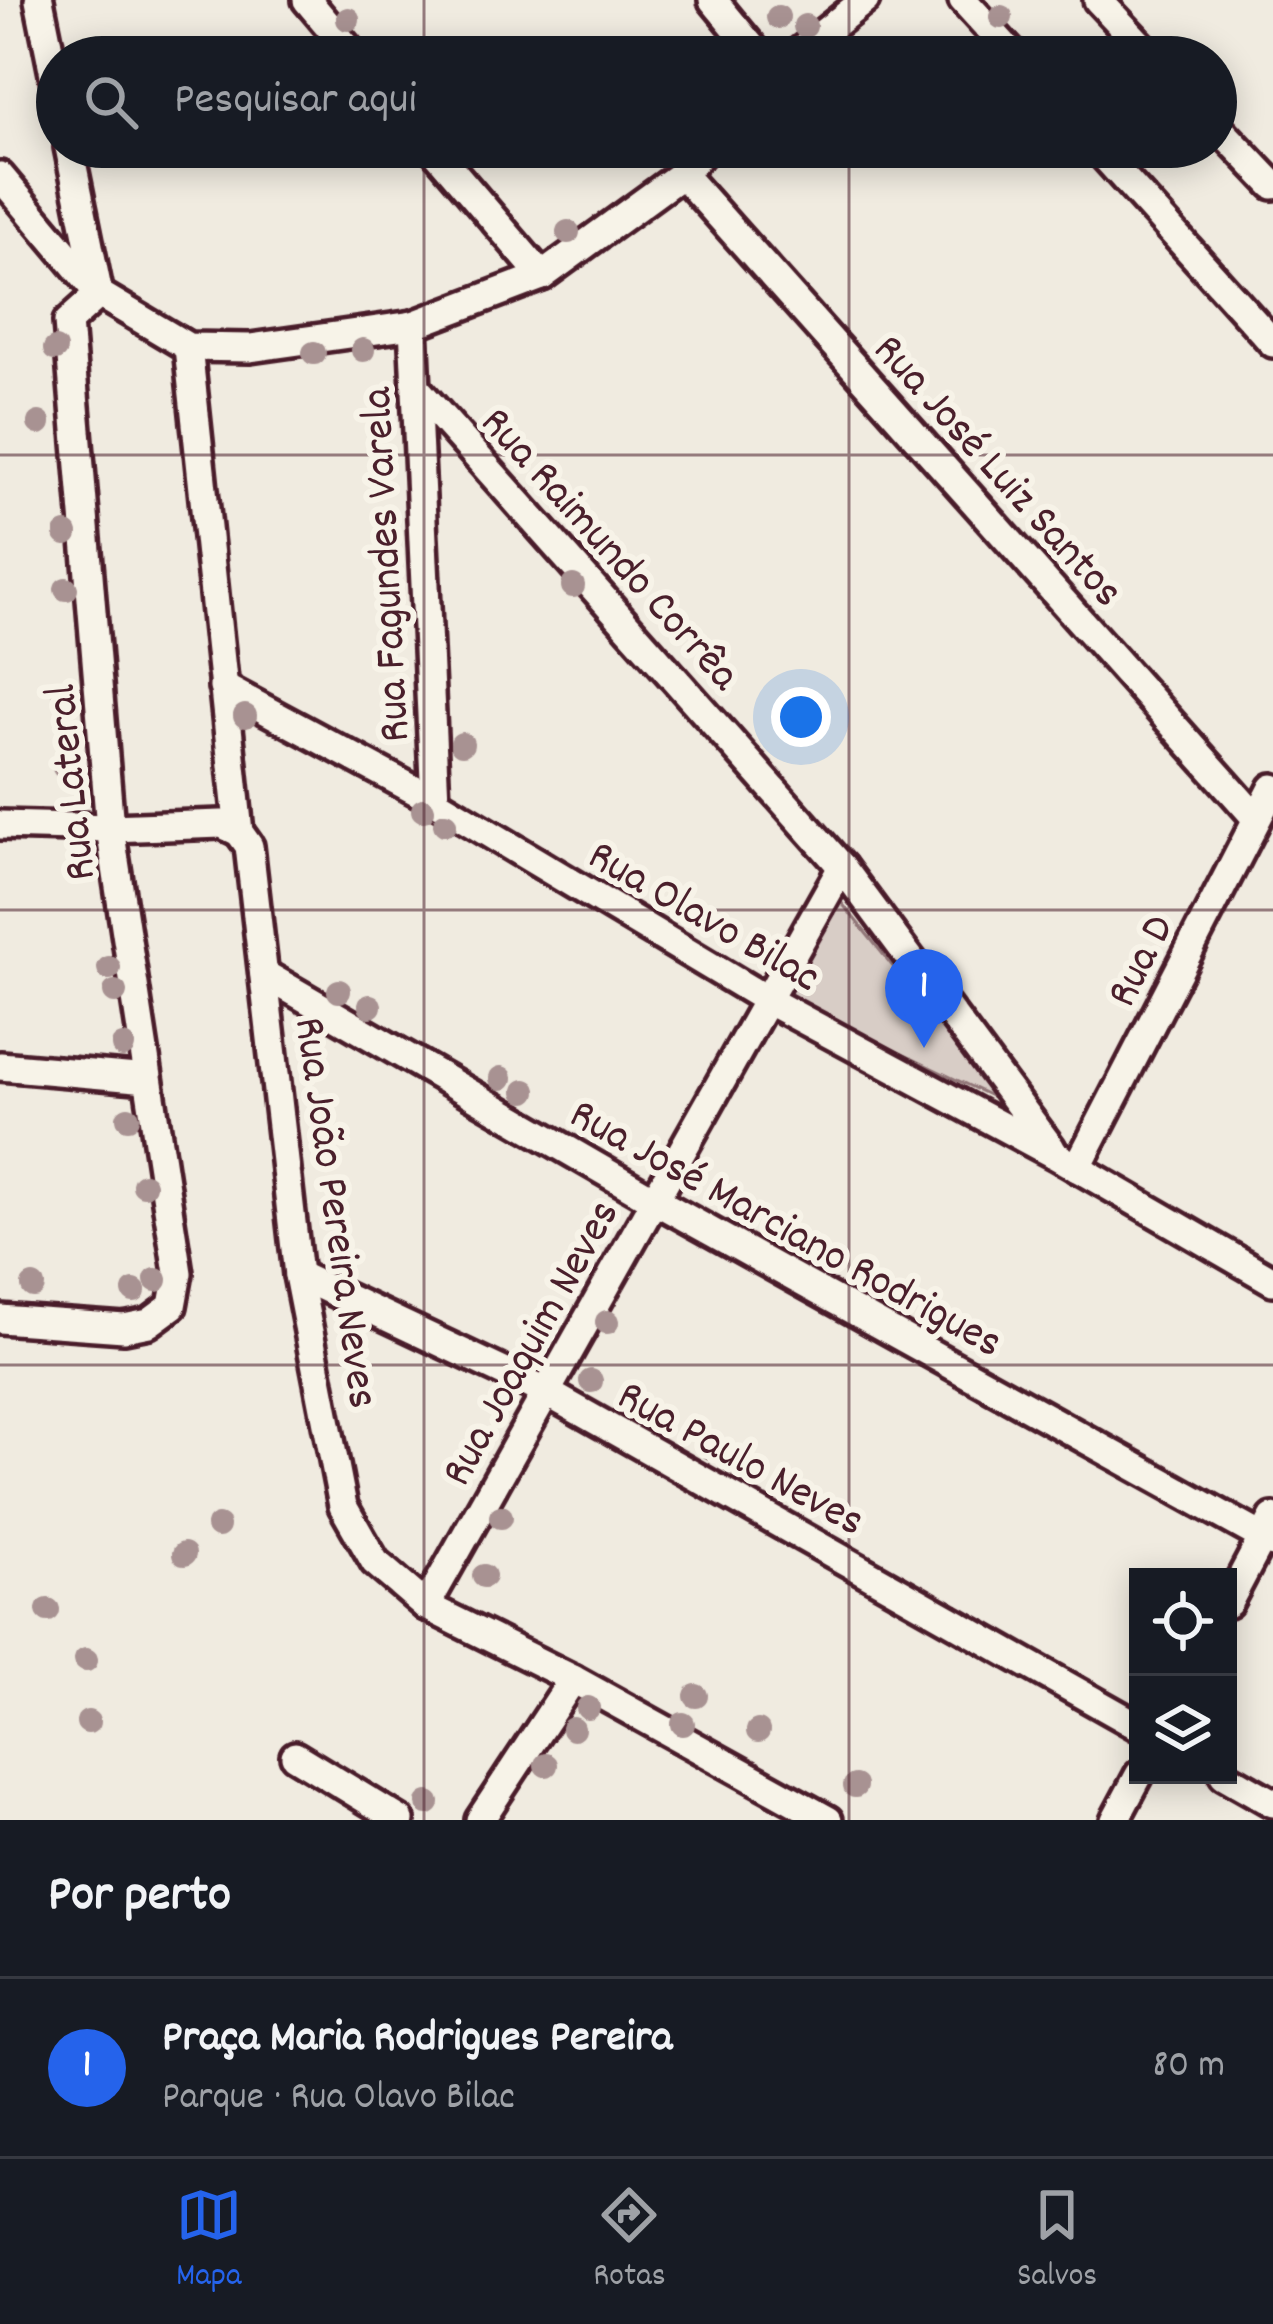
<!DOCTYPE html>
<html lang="pt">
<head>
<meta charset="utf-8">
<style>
	:root { --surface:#171b24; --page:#20242c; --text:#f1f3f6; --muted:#9ea1a6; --line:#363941; --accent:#2563eb }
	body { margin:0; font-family:Dekko,sans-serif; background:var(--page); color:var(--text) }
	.controls { position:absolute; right:36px; bottom:36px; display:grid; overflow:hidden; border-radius:0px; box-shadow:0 6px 30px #0003 }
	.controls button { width:108px; height:108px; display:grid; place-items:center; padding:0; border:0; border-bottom:3px solid var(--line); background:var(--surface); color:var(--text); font:60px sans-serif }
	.you { position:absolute; left:801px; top:717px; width:42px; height:42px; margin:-30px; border:9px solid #fff; border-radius:50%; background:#1a73e8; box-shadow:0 0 0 18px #1a73e833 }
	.badge { display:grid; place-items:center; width:78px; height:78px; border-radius:50%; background:var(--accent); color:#fff; font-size:39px; font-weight:700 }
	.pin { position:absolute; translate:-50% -99px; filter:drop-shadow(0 3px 6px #0008) }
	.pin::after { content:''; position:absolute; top:63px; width:42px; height:36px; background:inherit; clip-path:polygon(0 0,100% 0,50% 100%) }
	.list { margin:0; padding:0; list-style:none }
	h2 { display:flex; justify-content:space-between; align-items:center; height:156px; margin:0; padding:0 48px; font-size:51px }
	h2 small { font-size:39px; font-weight:400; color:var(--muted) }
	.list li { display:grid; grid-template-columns:78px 1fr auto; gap:36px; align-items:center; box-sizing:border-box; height:180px; padding:0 48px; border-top:3px solid var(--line) }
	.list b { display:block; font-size:45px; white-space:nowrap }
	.list p { margin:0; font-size:39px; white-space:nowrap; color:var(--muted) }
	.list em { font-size:39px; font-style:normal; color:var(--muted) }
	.icon { flex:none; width:66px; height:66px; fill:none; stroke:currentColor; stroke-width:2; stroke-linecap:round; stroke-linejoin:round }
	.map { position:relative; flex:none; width:1273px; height:1820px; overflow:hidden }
	.search { position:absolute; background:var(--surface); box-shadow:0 6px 30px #0003; left:36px; right:36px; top:36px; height:132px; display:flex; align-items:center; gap:30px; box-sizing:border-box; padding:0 42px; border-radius:66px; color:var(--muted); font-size:45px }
	.sheet { height:336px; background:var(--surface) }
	nav { display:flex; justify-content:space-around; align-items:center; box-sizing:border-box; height:168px; border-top:3px solid var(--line); background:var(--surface); font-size:33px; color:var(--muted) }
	nav a { display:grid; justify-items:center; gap:6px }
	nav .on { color:var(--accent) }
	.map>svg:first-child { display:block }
	.park { fill:#d8cdc6; stroke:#917678; stroke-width:3 }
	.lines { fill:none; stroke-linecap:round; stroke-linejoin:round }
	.minor-casing { stroke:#4a1f2b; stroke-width:36 }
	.minor { stroke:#f7f3e8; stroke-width:27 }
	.tree { fill:#a89292 }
	.grid { fill:none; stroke:#4a1f2b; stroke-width:3; stroke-opacity:0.55 }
	.labels { text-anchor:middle; stroke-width:12; stroke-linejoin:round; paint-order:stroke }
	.street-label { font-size:45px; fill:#4a1f2b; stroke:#f7f3e8 }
</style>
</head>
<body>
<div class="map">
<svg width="1273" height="1820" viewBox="0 0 1273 1820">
	<rect width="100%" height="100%" fill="#f0ebe0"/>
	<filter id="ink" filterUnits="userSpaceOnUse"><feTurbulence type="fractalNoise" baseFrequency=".00833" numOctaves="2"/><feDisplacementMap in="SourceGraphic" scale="24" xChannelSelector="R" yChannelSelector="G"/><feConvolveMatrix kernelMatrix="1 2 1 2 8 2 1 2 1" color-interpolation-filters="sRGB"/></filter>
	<g filter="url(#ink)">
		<polygon class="park" points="837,897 1001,1101 779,995"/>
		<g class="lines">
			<defs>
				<g id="minor">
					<polyline points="39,0 57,89"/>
					<polyline points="307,0 355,57"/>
					<polyline points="713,0 760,57"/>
					<polyline points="963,0 1015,57"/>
					<polyline points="1098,0 1152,57"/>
					<polyline points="793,57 865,0"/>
					<polyline points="1216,125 1273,185"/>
					<polyline points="69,147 98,290"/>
					<polyline points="432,147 542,276"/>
					<polyline points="1096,147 1273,343"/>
					<polyline points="682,174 1256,818"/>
					<polyline points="0,176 99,294 188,347 250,348 413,325 542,276 682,174 707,147"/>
					<polyline points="413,325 435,801"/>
					<polyline points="188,347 239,832 249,846 298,1275 343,1506 375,1562 426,1606 573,1679 828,1820"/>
					<polyline points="416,388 842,867 1051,1148"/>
					<polyline points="223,687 435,801 767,1000 1057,1156 1273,1281"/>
					<polyline points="0,825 110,828 222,824 239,832"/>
					<polyline points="264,974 654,1200 1273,1543"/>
					<polyline points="0,1066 148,1079"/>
					<polyline points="1077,1168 1273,788"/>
					<polyline points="298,1275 546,1392 1138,1726"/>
					<polyline points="0,1319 124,1328 149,1323 172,1306 178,1273 110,828 68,322 99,294"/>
					<polyline points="1228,1603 1273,1518"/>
					<polyline points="426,1606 842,867"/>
					<polyline points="295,1756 400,1820"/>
					<polyline points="1224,1775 1273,1803"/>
					<polyline points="480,1820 573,1679"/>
					<polyline points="1115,1820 1139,1775"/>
				</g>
			</defs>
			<use href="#minor" class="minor-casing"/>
			<use href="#minor" class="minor"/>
		</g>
		<g class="tree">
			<circle cx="778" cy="17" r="12"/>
			<circle cx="1001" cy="17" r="12"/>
			<circle cx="348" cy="19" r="12"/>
			<circle cx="805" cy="26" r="12"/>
			<circle cx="568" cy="232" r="12"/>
			<circle cx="55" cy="349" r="12"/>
			<circle cx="363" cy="350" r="12"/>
			<circle cx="314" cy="353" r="12"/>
			<circle cx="39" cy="423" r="12"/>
			<circle cx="66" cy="534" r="12"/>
			<circle cx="573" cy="586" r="12"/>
			<circle cx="66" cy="589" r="12"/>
			<circle cx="63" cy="690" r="12"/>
			<circle cx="245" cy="716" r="12"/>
			<circle cx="462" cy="744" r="12"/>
			<circle cx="64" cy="767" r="12"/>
			<circle cx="423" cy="810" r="12"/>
			<circle cx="445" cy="824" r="12"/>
			<circle cx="109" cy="968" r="12"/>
			<circle cx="339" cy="991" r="12"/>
			<circle cx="115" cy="992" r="12"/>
			<circle cx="370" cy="1006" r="12"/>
			<circle cx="123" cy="1046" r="12"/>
			<circle cx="501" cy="1078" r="12"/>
			<circle cx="525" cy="1091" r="12"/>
			<circle cx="128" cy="1118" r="12"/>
			<circle cx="144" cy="1185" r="12"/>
			<circle cx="156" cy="1280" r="12"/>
			<circle cx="33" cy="1286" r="12"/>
			<circle cx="134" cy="1291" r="12"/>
			<circle cx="607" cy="1322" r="12"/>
			<circle cx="591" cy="1381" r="12"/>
			<circle cx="641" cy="1411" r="12"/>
			<circle cx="711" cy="1448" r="12"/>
			<circle cx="734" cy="1463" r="12"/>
			<circle cx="501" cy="1517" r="12"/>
			<circle cx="218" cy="1526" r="12"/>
			<circle cx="184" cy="1554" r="12"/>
			<circle cx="484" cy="1576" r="12"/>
			<circle cx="48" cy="1610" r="12"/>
			<circle cx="86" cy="1660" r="12"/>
			<circle cx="696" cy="1696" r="12"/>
			<circle cx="588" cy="1708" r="12"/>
			<circle cx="88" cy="1722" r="12"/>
			<circle cx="683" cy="1724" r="12"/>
			<circle cx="573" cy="1729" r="12"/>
			<circle cx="758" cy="1731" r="12"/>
			<circle cx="546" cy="1765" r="12"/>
			<circle cx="855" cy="1786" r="12"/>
			<circle cx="428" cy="1803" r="12"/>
		</g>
	</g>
	<path class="grid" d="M424 0V57M849 0V57M424 147V1820M849 147V1820M0 455H1273M0 910H1273M0 1365H1273"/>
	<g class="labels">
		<g class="street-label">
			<text transform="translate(1001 468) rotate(48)" y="16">Rua José Luiz Santos</text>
			<text transform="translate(613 546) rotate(48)" y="16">Rua Raimundo Corrêa</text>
			<text transform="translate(382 565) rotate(-93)" y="16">Rua Fagundes Varela</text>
			<text transform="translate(67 783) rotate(-96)" y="16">Rua Lateral</text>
			<text transform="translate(706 913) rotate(30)" y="16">Rua Olavo Bilac</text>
			<text transform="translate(1137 959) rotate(-63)" y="16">Rua D</text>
			<text transform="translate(340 1212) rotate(82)" y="16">Rua João Pereira Neves</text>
			<text transform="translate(788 1225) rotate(29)" y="16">Rua José Marciano Rodrigues</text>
			<text transform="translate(527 1341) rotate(-61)" y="16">Rua Joaquim Neves</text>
			<text transform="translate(743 1455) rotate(29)" y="16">Rua Paulo Neves</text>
		</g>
	</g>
</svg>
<div class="controls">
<button><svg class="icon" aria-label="locate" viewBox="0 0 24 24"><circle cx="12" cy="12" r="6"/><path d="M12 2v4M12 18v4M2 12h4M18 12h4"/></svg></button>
<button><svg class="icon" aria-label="layers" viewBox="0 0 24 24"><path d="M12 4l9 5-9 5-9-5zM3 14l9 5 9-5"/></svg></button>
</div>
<div class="you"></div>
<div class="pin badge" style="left:924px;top:1048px">1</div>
<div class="search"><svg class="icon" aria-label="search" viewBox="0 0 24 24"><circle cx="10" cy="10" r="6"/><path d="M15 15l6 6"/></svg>Pesquisar aqui</div>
</div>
<section class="sheet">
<h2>Por perto<small></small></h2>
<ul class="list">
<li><span class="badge">1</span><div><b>Praça Maria Rodrigues Pereira</b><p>Parque · Rua Olavo Bilac</p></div><em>80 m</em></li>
</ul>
</section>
<nav>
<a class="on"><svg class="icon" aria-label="map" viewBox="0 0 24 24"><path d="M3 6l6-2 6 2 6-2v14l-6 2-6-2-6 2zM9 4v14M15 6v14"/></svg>Mapa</a>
<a><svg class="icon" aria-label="directions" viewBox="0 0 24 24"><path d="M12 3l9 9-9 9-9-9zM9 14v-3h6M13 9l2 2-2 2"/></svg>Rotas</a>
<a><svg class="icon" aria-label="saved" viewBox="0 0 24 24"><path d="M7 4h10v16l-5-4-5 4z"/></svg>Salvos</a>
</nav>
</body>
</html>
